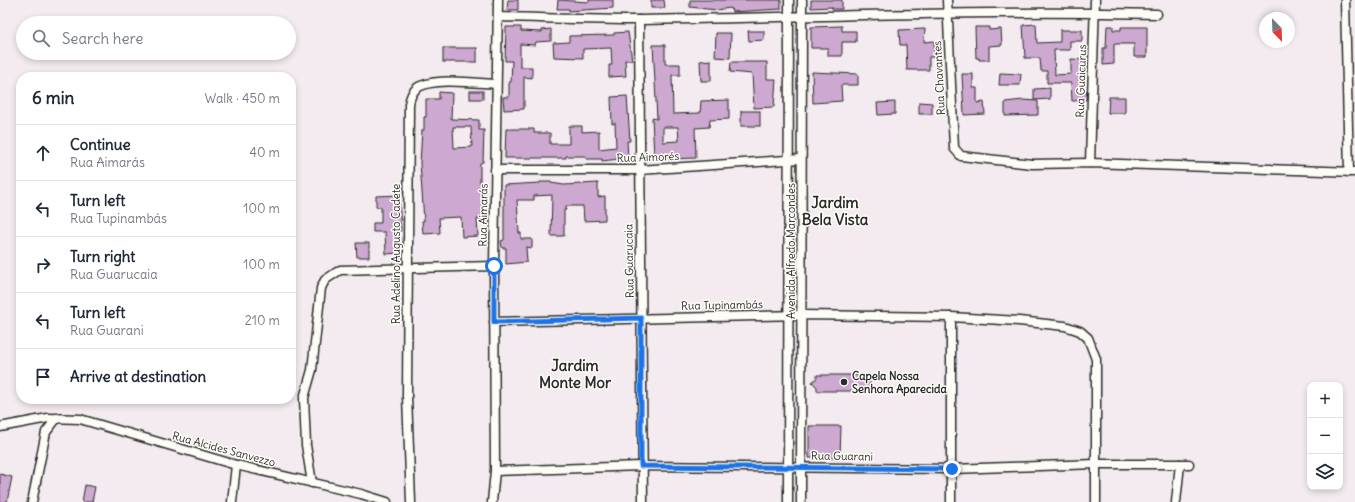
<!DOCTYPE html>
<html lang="en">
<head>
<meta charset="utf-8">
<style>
	:root { --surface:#fff; --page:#f2f2f3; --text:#1f2937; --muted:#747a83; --line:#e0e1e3 }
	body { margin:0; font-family:Delius,sans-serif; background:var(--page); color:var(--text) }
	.controls { position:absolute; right:12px; bottom:12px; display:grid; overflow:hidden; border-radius:8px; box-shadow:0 2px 6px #0003 }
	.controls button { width:36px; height:36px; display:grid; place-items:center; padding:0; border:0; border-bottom:1px solid var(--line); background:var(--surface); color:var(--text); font:20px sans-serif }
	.compass { position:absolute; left:1259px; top:12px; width:36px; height:36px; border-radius:50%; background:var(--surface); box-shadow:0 2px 6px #0003; rotate:157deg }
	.stop { position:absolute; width:12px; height:12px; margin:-9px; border:3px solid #1a73e8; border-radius:50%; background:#fff }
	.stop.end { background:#1a73e8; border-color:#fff; box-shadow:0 1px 4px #0008 }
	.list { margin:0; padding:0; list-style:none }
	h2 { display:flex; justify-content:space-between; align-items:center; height:52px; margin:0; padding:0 16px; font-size:17px }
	h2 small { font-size:13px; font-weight:400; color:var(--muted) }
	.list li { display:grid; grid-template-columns:26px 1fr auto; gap:12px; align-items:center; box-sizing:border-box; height:56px; padding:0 16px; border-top:1px solid var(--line) }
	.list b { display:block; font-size:15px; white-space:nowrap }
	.list p { margin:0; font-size:13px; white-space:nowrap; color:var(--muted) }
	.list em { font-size:13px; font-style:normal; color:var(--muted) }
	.icon { flex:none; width:22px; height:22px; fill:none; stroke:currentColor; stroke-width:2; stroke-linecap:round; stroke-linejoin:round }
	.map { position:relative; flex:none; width:1355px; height:502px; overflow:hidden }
	.search { position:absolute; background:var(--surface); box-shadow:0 2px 6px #0003; left:16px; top:16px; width:280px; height:44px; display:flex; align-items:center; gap:10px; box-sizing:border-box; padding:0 14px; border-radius:22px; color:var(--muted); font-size:15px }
	.panel { position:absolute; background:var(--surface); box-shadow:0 2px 6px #0003; left:16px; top:72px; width:280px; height:332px; border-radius:16px }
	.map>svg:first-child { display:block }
	.building { fill:#cda8d0; stroke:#2b2b2b; fill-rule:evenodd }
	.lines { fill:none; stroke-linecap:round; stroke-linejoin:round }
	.street-casing { stroke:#2b2b2b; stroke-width:11 }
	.street { stroke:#fdfcf7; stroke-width:8 }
	.route { stroke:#1a73e8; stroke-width:5 }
	.poi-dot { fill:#2b2b2b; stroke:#fdfcf7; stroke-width:1.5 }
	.labels { text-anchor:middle; stroke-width:3; stroke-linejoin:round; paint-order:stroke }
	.street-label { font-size:11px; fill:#2b2b2b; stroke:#fdfcf7 }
	.poi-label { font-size:11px; font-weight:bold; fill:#2b2b2b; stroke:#fdfcf7; text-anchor:start }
	.district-label { font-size:15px; font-weight:bold; fill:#2b2b2b; stroke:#fdfcf7 }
</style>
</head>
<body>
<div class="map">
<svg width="1355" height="502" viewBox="0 0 1355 502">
	<rect width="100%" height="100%" fill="#f3ebef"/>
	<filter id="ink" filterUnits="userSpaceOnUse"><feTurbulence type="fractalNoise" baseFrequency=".025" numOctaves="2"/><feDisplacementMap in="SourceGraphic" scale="8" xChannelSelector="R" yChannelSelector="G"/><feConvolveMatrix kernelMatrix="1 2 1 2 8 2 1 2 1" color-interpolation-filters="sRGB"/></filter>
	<g filter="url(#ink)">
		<g class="building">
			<polygon points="508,0 518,0 518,10 507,10"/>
			<polygon points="558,0 589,2 589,0 613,0 613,8 569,11 569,9 557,9"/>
			<polygon points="651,0 664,0 665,8 651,8"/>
			<polygon points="690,0 781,0 781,9 732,12 731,8 716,10 690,7"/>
			<polygon points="811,0 842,0 842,9 832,9 832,7 811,8"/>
			<polygon points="1036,24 1037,43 1060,42 1060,30 1082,30 1082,41 1070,41 1070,50 1054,50 1055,75 1071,74 1071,59 1087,60 1087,70 1082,70 1083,90 1087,90 1086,100 1072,101 1071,83 1047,83 1047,71 1041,71 1040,58 1025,58 1023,25"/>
			<polygon points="842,26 842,31 856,31 856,42 842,42 842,56 828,56 828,48 811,48 811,27"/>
			<polygon points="1107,26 1113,26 1113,30 1121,30 1121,27 1147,27 1147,57 1134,57 1134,44 1114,44 1114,64 1103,65 1103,48 1106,48"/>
			<polygon points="506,27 521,27 521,31 542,32 542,30 551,29 551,41 536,42 535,45 520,44 520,67 532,67 532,78 524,77 524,109 504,110 503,97 509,97 509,82 511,82 512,61 505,61"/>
			<polygon points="975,27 989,27 989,30 1001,29 1002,45 989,46 989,60 979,60 979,58 976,58"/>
			<polygon points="925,29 924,42 934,41 935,57 929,57 929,70 907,70 906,45 900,45 899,30"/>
			<polygon points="748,31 764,31 764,40 749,41"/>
			<polygon points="628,32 632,60 625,60 626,76 609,77 609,65 612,65 611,48 583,49 583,58 554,57 553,43 569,42 569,36 614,35 614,33"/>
			<polygon points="716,33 731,33 730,58 715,57"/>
			<path d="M653 45H665V64H680V75H672L673 114 700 113 701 101 729 100V119L710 120 709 127 695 128 696 158 668 159V156H654L652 118 657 119ZM663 127H678L679 141 663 142Z"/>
			<rect x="443" y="48" width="34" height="14"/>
			<polygon points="711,60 711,81 701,81 700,61"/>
			<polygon points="731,62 767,62 767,79 776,79 774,107 754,108 752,74 730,72"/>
			<polygon points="812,72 858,74 858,85 841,85 842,101 813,103"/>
			<polygon points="1000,73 1021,74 1020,85 999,85"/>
			<polygon points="962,74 973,74 973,88 977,88 977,103 984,102 985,114 964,115"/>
			<polygon points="1050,88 1050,99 1034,100 1034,89"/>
			<rect x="470" y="91" width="13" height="8"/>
			<path d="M439 92 452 93 451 119 479 120V130H484L483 162 480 163V184H483L484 219H477L478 236 462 237 461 217 439 218 440 233 423 234 422 221H424L420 163 422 130H424V117H426V99H439ZM453 127H471L472 147 454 148Z"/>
			<polygon points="627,96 630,141 627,141 628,158 602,161 602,159 586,159 586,156 566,156 566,158 505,158 506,129 534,129 534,133 550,133 550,144 569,144 569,126 582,126 582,132 599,131 599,149 616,147 615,123 612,124 611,97"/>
			<polygon points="1109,97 1125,97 1125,113 1108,113"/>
			<polygon points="1023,100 1038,101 1038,115 1005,116 1005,102"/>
			<polygon points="895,102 895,114 878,115 877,103"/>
			<polygon points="919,102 932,103 932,114 919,114"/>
			<rect x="741" y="111" width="19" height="15"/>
			<polygon points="540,182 551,182 551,183 564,185 598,183 598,197 605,196 605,220 584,221 583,206 566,206 566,210 564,210 564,236 551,236 552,195 534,196 534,200 517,200 519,233 521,233 521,239 532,239 532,248 526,247 527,262 506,264 506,248 502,248 501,241 504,240 504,185 540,183"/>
			<polygon points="399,195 401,231 398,231 399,253 386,254 385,232 373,232 373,223 381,223 381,207 376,207 376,196"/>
			<polygon points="356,243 369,243 369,257 357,257"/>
			<polygon points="817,375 870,375 870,391 817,391 817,387 812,382 817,378"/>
			<polygon points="809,426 841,426 840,458 809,458"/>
			<polygon points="0,474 12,477 7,502 0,502"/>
			<polygon points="85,485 95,487 92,502 82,502"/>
		</g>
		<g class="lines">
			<defs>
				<g id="street">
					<polyline points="947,0 954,148 961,156 1032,164 1090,163 1355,172"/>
					<polyline points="1345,0 1349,172"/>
					<path d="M498 17C546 18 593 20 641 20 813 17 985 10 1157 14"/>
					<polyline points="639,20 643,502"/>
					<polyline points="1090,163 1095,0"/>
					<polyline points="495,170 639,170 801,159"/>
					<polyline points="494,322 802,315 951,317 1019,321 1065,326 1080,331 1088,338 1096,359 1096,502"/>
					<polyline points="0,427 48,418 80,419 236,465 361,494 387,502"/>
					<polyline points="495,471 641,466 952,469 1096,464 1189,464"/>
					<polyline points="312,483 306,445 304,398 312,370 321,288 325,280 340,270 494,266"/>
					<polyline points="32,502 46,432 57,418"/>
					<polyline points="232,502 236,465"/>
					<path d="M411 502 407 396 409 104C410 98 412 92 417 88 433 77 476 83 496 84"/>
					<polyline points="492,502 495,471 494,266 498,0"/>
					<polyline points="788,502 789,0"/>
					<polyline points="801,502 802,0"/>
					<polyline points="951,502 951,317"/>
					<polyline points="1176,502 1180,464"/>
				</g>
			</defs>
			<use href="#street" class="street-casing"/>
			<use href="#street" class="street"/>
		</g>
	</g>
	<g class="lines" filter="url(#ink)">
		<polyline class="route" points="494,266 494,322 641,318 641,466 952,469"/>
	</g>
	<circle class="poi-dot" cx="844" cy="382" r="4"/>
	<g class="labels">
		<g class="street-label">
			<text transform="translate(939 78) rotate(-93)" y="4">Rua Chavantes</text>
			<text transform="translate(1081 81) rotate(-88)" y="4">Rua Guaicurus</text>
			<text transform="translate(648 157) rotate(-2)" y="4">Rua Aimorés</text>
			<text transform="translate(483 215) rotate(-89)" y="4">Rua Aimarás</text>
			<text transform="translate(791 251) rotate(-90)" y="4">Avenida Alfredo Marcondes</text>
			<text transform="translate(396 254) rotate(-90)" y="4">Rua Adelino Augusto Cadete</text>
			<text transform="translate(629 261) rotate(-91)" y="4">Rua Guarucaia</text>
			<text transform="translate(722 305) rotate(-1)" y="4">Rua Tupinambás</text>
			<text transform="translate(224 449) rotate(15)" y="4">Rua Alcides Sanvezzo</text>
			<text transform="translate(842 456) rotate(1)" y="4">Rua Guarani</text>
		</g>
		<g class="poi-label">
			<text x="852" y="380">Capela Nossa<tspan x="852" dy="13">Senhora Aparecida</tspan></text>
		</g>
		<g class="district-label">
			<text x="835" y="208">Jardim<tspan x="835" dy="17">Bela Vista</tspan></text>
			<text x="575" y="371">Jardim<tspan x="575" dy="17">Monte Mor</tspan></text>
		</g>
	</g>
</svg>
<div class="controls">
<button>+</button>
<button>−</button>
<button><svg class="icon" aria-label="layers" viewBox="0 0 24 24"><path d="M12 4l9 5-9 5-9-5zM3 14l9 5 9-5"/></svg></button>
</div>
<svg class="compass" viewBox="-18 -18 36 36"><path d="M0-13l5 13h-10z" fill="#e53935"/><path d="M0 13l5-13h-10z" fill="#747a83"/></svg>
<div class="stop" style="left:494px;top:266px"></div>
<div class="stop end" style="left:952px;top:469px"></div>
<div class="search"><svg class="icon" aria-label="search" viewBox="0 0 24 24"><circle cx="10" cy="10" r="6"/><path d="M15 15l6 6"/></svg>Search here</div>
<section class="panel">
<h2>6 min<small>Walk · 450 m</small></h2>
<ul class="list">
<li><svg class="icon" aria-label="ahead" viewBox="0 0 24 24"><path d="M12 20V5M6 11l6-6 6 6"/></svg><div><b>Continue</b><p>Rua Aimarás</p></div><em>40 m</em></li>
<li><svg class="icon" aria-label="left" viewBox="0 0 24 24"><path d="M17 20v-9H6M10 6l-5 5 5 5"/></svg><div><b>Turn left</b><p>Rua Tupinambás</p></div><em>100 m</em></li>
<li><svg class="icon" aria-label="right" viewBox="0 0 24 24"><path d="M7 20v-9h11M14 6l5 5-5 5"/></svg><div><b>Turn right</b><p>Rua Guarucaia</p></div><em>100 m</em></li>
<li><svg class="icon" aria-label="left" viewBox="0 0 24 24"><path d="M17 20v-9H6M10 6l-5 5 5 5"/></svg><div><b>Turn left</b><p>Rua Guarani</p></div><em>210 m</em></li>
<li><svg class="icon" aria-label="arrive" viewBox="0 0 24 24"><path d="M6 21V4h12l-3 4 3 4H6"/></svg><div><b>Arrive at destination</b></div></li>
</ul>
</section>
</div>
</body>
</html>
